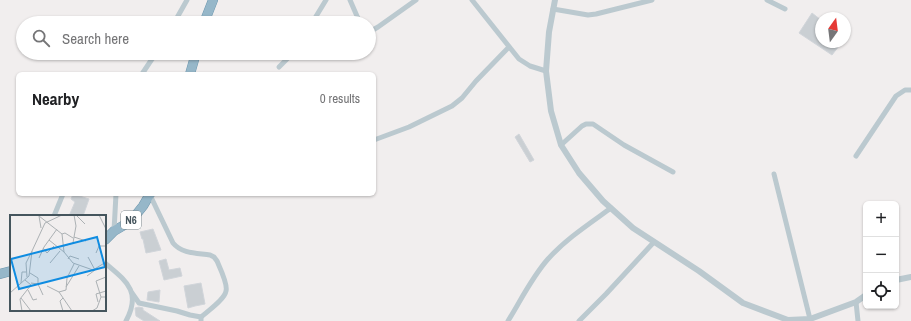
<!DOCTYPE html>
<html lang="en">
<head>
<meta charset="utf-8">
<style>
	:root { --surface:#fff; --page:#f2f2f2; --text:#202124; --muted:#757577; --line:#e0e0e0 }
	body { margin:0; font-family:"Archivo Narrow",sans-serif; background:var(--page); color:var(--text) }
	.controls { position:absolute; right:12px; bottom:12px; display:grid; overflow:hidden; border-radius:6px; box-shadow:0 1px 3px #0004 }
	.controls button { width:36px; height:36px; display:grid; place-items:center; padding:0; border:0; border-bottom:1px solid var(--line); background:var(--surface); color:var(--text); font:20px sans-serif }
	.compass { position:absolute; left:815px; top:12px; width:36px; height:36px; border-radius:50%; background:var(--surface); box-shadow:0 1px 3px #0004; rotate:14deg }
	.list { margin:0; padding:0; list-style:none }
	h2 { display:flex; justify-content:space-between; align-items:center; height:52px; margin:0; padding:0 16px; font-size:17px }
	h2 small { font-size:13px; font-weight:400; color:var(--muted) }
	.icon { flex:none; width:22px; height:22px; fill:none; stroke:currentColor; stroke-width:2; stroke-linecap:round; stroke-linejoin:round }
	.map { position:relative; flex:none; width:911px; height:321px; overflow:hidden }
	.search { position:absolute; background:var(--surface); box-shadow:0 1px 3px #0004; left:16px; top:16px; width:360px; height:44px; display:flex; align-items:center; gap:10px; box-sizing:border-box; padding:0 14px; border-radius:22px; color:var(--muted); font-size:15px }
	.panel { position:absolute; background:var(--surface); box-shadow:0 1px 3px #0004; left:16px; top:72px; width:360px; height:124px; border-radius:6px }
	.map>svg:first-child { display:block }
	.building { fill:#cacfd3; stroke:#d1d5da }
	.lines { fill:none; stroke-linecap:round; stroke-linejoin:round }
	.trunk-casing { stroke:#6c96ad; stroke-width:10 }
	.minor { stroke:#bbc9cf; stroke-width:5 }
	.tertiary { stroke:#bbc9cf; stroke-width:6 }
	.trunk { stroke:#96b7c9; stroke-width:9 }
	.labels { text-anchor:middle; stroke-width:3; stroke-linejoin:round; paint-order:stroke }
	.shield { fill:#fff; stroke:#7d888e; stroke-width:1 }
	.shield-label { font-size:11px; font-weight:bold; fill:#45555d }
	.inset-road { fill:none; stroke:#acb1b4; stroke-width:1 }
	.view { fill:#0f8ce1; fill-opacity:0.15; stroke:#0f8ce1; stroke-width:2 }
	.inset-edge { fill:none; stroke:#45555d; stroke-width:2 }
</style>
</head>
<body>
<div class="map">
<svg width="911" height="321" viewBox="0 0 911 321">
	<rect width="100%" height="100%" fill="#f1eeee"/>
	<g class="building">
		<polygon points="812,13 821,20 821,42 842,42 832,55 799,33"/>
		<polygon points="519,134 534,160 530,162 515,137"/>
		<polygon points="73,194 89,199 83,216 69,216 75,202 71,199"/>
		<polygon points="153,229 161,250 146,253 143,239 142,239 140,232"/>
		<polygon points="166,259 169,270 180,268 182,276 164,280 159,261"/>
		<polygon points="201,283 205,304 195,306 188,308 184,286"/>
		<polygon points="160,290 159,302 147,300 148,292"/>
		<polygon points="139,307 143,308 143,310 160,321 144,321 136,316 135,308"/>
	</g>
	<g class="lines">
		<defs>
			<g id="trunk">
				<polyline points="204,23 213,0"/>
				<polyline points="190,74 196,53"/>
				<polyline points="105,240 114,231 131,221 143,206 150,194"/>
				<polyline points="0,274 11,271"/>
			</g>
		</defs>
		<use href="#trunk" class="trunk-casing"/>
		<g class="minor">
			<polyline points="350,0 360,23"/>
			<polyline points="472,0 519,59 530,66 546,71"/>
			<polyline points="767,0 785,9"/>
			<polyline points="553,9 588,15 596,14 652,0"/>
			<polyline points="174,23 187,0"/>
			<polyline points="312,23 326,0"/>
			<polyline points="369,31 371,31 378,27 416,0"/>
			<polyline points="279,67 293,53"/>
			<polyline points="142,74 156,53"/>
			<polyline points="374,140 409,127 452,106 462,98 476,81 509,47"/>
			<polyline points="561,145 582,126 586,124 593,124 624,145 673,172"/>
			<polyline points="856,156 896,96 905,90 911,90"/>
			<polyline points="774,174 810,319 810,321"/>
			<path d="M150 195 173 243C182 254 197 253 210 255L214 257 217 261C220 268 228 284 226 291 225 299 208 311 201 317"/>
			<polyline points="54,216 63,194"/>
			<polyline points="114,231 116,194"/>
			<path d="M105 263C126 281 142 291 126 321"/>
			<polyline points="132,293 139,303 177,311 190,315 201,317 201,321"/>
			<polyline points="856,302 858,321"/>
			<path d="M508 321C521 300 532 277 548 259 566 239 589 224 611 208"/>
			<polyline points="579,321 606,294 654,242"/>
		</g>
		<g class="tertiary">
			<polyline points="555,0 549,32 546,71 551,111 561,145 579,173 603,201 633,228 699,271 743,303 788,320 810,319 856,302 866,295"/>
			<polyline points="896,280 911,277"/>
		</g>
		<use href="#trunk" class="trunk"/>
	</g>
	<g class="labels">
		<rect class="shield" x="121" y="211" width="20" height="18" rx="3"/>
		<g class="shield-label">
			<text x="131" y="224">N6</text>
		</g>
	</g>
	<g transform="translate(10 215)">
		<rect width="96" height="96" fill="#f1eeee"/>
		<path class="inset-road" d="M64 0 66 11 64 22 76 26M66 0 75 9M89 0 96 14M29 1 52 19 54 37 63 48 83 55 96 47M29 1 31 13M52 19 55 18 63 23M39 25 54 37M54 31 63 28 64 22M33 33 37 38 44 31M86 38 89 31H96M29 43 34 32 47 14M58 44 60 41 69 44M40 48 50 36M20 58 28 63V69M77 61 85 55 78 42M17 62 16 48 22 36M96 62 86 66 91 82H96M11 68 12 57H16M21 68 28 69 33 80M37 71 49 77M56 72 69 51M18 75 23 85 27 84M0 78 19 61 22 36 35 8 52 0M11 83 21 96M53 83 50 86 53 96M88 87 86 79 96 76M12 96 10 84 21 70 15 65M62 96 49 77 56 75 57 63 64 49M82 96 87 93 91 82"/>
		<path class="view" d="M87 22 95 52 9 74 1 44Z"/>
		<rect width="96" height="96" class="inset-edge"/>
	</g>
</svg>
<div class="controls">
<button>+</button>
<button>−</button>
<button><svg class="icon" aria-label="locate" viewBox="0 0 24 24"><circle cx="12" cy="12" r="6"/><path d="M12 2v4M12 18v4M2 12h4M18 12h4"/></svg></button>
</div>
<svg class="compass" viewBox="-18 -18 36 36"><path d="M0-13l5 13h-10z" fill="#e53935"/><path d="M0 13l5-13h-10z" fill="#757577"/></svg>
<div class="search"><svg class="icon" aria-label="search" viewBox="0 0 24 24"><circle cx="10" cy="10" r="6"/><path d="M15 15l6 6"/></svg>Search here</div>
<section class="panel">
<h2>Nearby<small>0 results</small></h2>
<ul class="list">
</ul>
</section>
</div>
</body>
</html>
